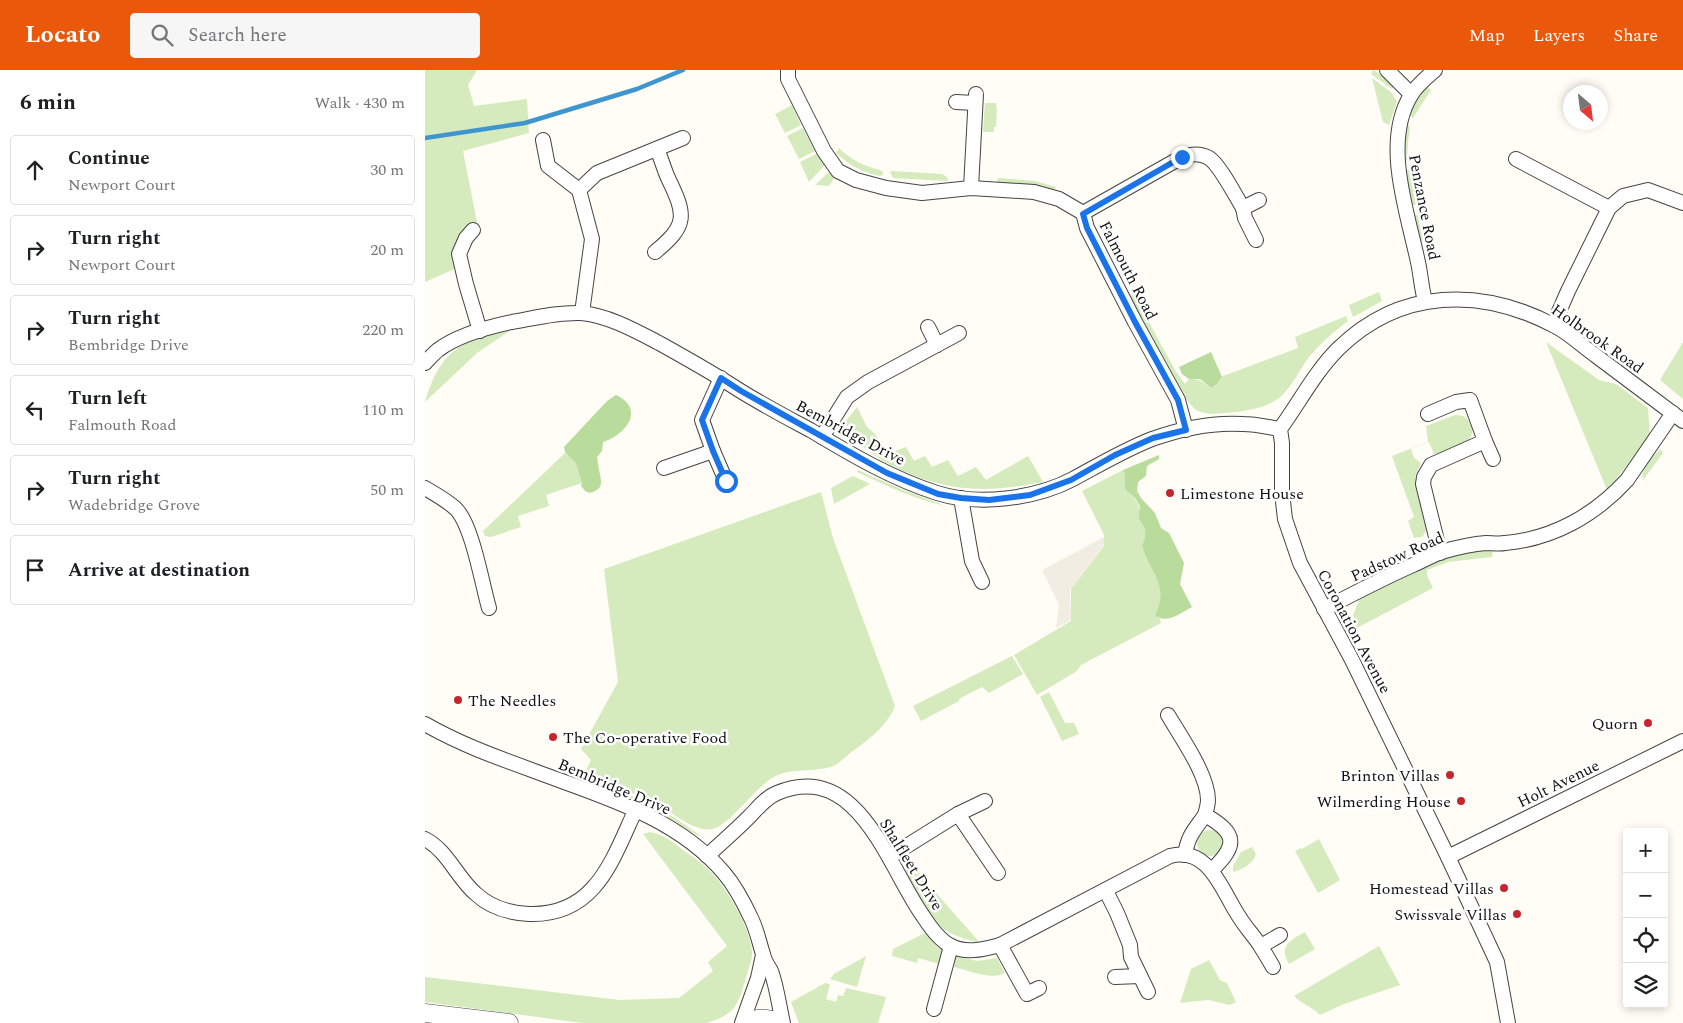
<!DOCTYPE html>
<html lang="en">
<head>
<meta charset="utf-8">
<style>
	:root { --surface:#fff; --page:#f6f6f6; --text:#202124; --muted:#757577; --line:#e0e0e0; --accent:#ea580c }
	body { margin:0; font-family:Spectral,serif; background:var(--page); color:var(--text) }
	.controls { position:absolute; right:15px; bottom:15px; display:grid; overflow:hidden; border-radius:5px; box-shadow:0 2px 8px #0003 }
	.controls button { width:45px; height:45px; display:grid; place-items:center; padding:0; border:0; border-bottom:1px solid var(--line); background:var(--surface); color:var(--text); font:25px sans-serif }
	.compass { position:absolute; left:1138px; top:15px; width:45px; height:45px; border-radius:50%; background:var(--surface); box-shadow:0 2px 8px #0003; rotate:152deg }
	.stop { position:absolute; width:15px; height:15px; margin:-11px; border:4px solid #1a73e8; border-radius:50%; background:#fff }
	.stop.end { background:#1a73e8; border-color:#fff; box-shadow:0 1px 5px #0008 }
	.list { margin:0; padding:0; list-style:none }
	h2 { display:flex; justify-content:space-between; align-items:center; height:65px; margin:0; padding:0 20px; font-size:21px }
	h2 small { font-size:16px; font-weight:400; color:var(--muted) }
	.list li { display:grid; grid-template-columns:32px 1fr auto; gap:15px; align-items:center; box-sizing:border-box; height:70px; margin:0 10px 10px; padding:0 10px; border:1px solid var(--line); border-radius:5px }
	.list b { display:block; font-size:19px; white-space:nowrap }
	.list p { margin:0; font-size:16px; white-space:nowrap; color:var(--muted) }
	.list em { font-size:16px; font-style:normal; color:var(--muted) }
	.icon { flex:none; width:28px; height:28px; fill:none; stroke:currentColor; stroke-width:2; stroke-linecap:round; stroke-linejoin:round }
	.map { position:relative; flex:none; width:1258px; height:953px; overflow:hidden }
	header { display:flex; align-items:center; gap:30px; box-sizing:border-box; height:70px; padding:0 25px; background:var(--accent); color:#fff }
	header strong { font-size:24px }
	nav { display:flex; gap:28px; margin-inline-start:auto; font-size:18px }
	.search { width:350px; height:45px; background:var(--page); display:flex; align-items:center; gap:12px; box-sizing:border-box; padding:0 18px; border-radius:5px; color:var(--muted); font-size:19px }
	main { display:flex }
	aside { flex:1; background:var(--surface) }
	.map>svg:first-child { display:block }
	.green { fill:#d5ebbd }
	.forest { fill:#b9dc9c }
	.plaza { fill:#f1ede2 }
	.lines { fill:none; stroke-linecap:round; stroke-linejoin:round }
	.stream { stroke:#3f96cf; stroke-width:4.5 }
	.minor-casing { stroke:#444; stroke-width:16 }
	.tertiary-casing { stroke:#444; stroke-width:19 }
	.minor { stroke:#fff; stroke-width:14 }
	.tertiary { stroke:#fff; stroke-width:18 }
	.route { stroke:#1a73e8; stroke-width:6 }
	.poi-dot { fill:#c4262e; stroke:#fff; stroke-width:2 }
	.labels { text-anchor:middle; stroke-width:5; stroke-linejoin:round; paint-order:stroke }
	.street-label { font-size:16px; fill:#111; stroke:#fff }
	.poi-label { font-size:16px; fill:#111; stroke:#fff; text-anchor:end }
</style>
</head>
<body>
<header>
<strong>Locato</strong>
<div class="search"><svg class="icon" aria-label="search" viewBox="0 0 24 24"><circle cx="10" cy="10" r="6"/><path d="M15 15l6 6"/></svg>Search here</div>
<nav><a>Map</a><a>Layers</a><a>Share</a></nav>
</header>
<main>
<aside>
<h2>6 min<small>Walk · 430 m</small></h2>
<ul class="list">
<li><svg class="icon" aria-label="ahead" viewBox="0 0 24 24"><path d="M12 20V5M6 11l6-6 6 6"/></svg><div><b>Continue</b><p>Newport Court</p></div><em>30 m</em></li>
<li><svg class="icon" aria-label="right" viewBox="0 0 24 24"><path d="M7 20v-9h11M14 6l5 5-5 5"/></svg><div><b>Turn right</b><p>Newport Court</p></div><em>20 m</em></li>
<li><svg class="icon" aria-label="right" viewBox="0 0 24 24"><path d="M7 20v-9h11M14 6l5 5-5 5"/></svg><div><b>Turn right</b><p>Bembridge Drive</p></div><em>220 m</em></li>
<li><svg class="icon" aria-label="left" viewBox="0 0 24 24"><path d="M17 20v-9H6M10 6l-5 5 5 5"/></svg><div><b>Turn left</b><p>Falmouth Road</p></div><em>110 m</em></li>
<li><svg class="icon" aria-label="right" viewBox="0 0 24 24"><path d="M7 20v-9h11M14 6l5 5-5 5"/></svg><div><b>Turn right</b><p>Wadebridge Grove</p></div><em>50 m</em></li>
<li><svg class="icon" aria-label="arrive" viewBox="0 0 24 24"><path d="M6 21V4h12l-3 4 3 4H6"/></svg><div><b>Arrive at destination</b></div></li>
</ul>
</aside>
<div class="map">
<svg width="1258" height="953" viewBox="0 0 1258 953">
	<rect width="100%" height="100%" fill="#fffdf5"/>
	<g class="green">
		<path d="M0 0H52L43 15 49 36 102 29 104 63 38 81 52 152C43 160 26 173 27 187 28 190 31 195 32 198L0 212Z"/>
		<polygon points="948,0 970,13 967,19 946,4"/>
		<polygon points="947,8 966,22 972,32 964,55 958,52"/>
		<polygon points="1001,16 1006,20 988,48 984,45 994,25"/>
		<polygon points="560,33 571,33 571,38 572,38 571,57 569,57 569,62 558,62"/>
		<polygon points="367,35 376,55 360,63 350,44"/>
		<polygon points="980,53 984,55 985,59 983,72 982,91 976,92"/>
		<polygon points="378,58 390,81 374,89 362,66"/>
		<path d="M414 78C426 90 439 96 455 100L458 102V104L456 106C438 103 424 95 411 83Z"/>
		<polygon points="393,83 400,95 384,112 375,92"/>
		<polygon points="980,98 984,101 991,135 985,134"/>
		<polygon points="406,100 412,104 404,116 390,115"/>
		<polygon points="468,101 517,104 522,107 523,111 468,108 465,102"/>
		<polygon points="573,108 610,111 631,117 629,121 571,114"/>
		<polygon points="990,144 993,146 998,170 997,172 994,171 988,147"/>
		<polygon points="954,222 957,231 928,247 924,235"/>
		<path d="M708 223 750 300 760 314 764 309C777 309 776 312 786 318L792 314 798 306 873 278 870 267 921 246 923 251C907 263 893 275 881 291 873 303 866 318 854 328 842 337 826 340 811 342 798 343 785 346 773 341 756 332 716 248 705 227Z"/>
		<path d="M92 256 52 283 0 332C17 275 39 272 92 256Z"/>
		<polygon points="1121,272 1174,310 1191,314 1223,338 1225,367 1182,420"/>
		<polygon points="1258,272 1258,329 1235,310"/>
		<path d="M432 337 442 357 451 365 462 384 481 377 489 391 500 386 507 397 523 390 533 406 551 397 561 410 603 386 618 412C558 424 517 422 462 393 449 386 439 376 426 371L422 363 421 351Z"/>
		<path d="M1030 345 1039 346C1064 368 1028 382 1009 384L1004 372 986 379 989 388 996 393 990 407 991 418 997 430 1003 458 997 467 989 468 983 451 989 447 967 386 1003 372 1001 356Z"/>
		<path d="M1235 379 1238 383 1218 410C1215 398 1228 387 1235 379Z"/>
		<polygon points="141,382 152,392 157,413 121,425 124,436 93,446 96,457 66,467 60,466 58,461"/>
		<path d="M433 400 476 419 521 436C490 430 461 415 432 402Z"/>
		<path d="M698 400 700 403V419C713 431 715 433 715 452 723 461 722 465 717 476 725 503 745 515 731 545L735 549 736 553 656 595 652 601 612 625 589 585 646 551V519L679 476V465L657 421Z"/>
		<polygon points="428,406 445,414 409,434 406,418"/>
		<path d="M396 422 408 468 470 636C462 657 441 671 423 685 419 688 414 694 408 696 390 703 367 697 349 707 331 716 305 755 288 759 272 762 256 749 243 741 227 732 206 721 188 717L220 732 215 733 180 717 133 700 132 699H136L158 706 166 690 156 679 193 612 179 499Z"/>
		<polygon points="1068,480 1067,487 1023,492 1002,500 1002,505 1008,518 926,561 924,556 934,530 993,496 1031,483"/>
		<polygon points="587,586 598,604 564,623 557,617 534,629 534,631 496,651 488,636"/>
		<polygon points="624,622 640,653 649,653 654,664 637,671 615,627"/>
		<polygon points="223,734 250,748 276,766 271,765 246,749 224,738"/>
		<circle cx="785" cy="773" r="13"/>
		<path d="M225 762C239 765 247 771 258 780 268 787 279 794 288 804 304 823 324 855 327 881 328 890 322 902 320 911 312 938 309 944 282 953H157L0 932V907L195 930 254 928 288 901 283 892 302 876 218 764Z"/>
		<polygon points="894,769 915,810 893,823 870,781 876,778 877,779"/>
		<path d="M827 777 831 784C829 793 817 800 808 802V796L816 782Z"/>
		<path d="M483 791 555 873C508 862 503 846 482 806L480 800Z"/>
		<path d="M880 862 890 879 864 894C853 875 866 870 880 862Z"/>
		<polygon points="500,863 513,878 521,880 518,895 493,888 492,893 467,886 468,879"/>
		<path d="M954 876 975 915 919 934 895 945C887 937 877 934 869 926Z"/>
		<path d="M527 885 552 891 572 888 580 903C567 911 539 899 525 896Z"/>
		<polygon points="441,886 432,917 405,909 409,904"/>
		<polygon points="784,890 795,910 802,913 811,932 805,935 783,930 755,933 766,899"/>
		<polygon points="400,913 405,914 401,929 411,932 413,925 418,926 421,918 461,927 453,953 374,953 366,932"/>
	</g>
	<g class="forest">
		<polygon points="786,282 797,307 792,314 786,318 775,309 764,309 757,304 754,297"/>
		<path d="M191 325C221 339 201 365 178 372L177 381 172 387C173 391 173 395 174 399 175 408 180 416 170 421 163 425 160 421 156 416L157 413 151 393 140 382 139 377 182 331Z"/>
		<path d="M734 385V389L722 396 721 406 713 412 712 421 716 428 730 443 736 458 744 463 759 493 755 514 767 537C755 543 742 555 730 545 745 515 725 503 717 476 728 451 709 459 715 437L711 429 700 419V404L698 400Z"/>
	</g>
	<polygon class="plaza" points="679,467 679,475 645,520 646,550 631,558 634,535 617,500"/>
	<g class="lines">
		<polyline class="stream" points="0,68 100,53 212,19 258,0"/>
		<defs>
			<g id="minor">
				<polyline points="363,0 363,9 399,81 413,101 431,110 461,118 497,123 546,118 609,122 634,129 658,143 662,158 710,252 753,330 761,360"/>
				<polyline points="962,0 986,24"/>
				<polyline points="531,32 550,33"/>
				<polyline points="118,70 123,96 154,120 167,169 157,243"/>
				<polyline points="1091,89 1184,138"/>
				<polyline points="546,118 551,24"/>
				<polyline points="154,120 172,103 258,68"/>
				<path d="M658 143 757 87C765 84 776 83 784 88 795 95 811 127 818 138"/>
				<polyline points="48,160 41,168 34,184 41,214 55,261"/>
				<polyline points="831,170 820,148 818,138 834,130"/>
				<path d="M230 182C263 155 261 145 243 108 239 99 236 88 232 79"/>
				<path d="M1000 231C997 220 996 209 994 197 984 146 956 74 986 25 991 16 1002 7 1010 0"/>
				<polyline points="1130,256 1133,244 1143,221 1184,138 1198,126 1223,120 1258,133"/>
				<polyline points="503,257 512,275"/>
				<path d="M0 293C4 289 8 284 13 280 33 265 63 257 87 252 110 248 133 242 156 243 182 245 211 261 234 273 261 288 288 303 314 320 338 335 363 348 387 361 427 385 468 409 512 423 553 436 610 429 648 409 674 395 699 380 727 369 755 359 788 352 818 354 830 354 843 357 855 359"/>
				<polyline points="1003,344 1031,332 1045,330 1060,371 1006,395 999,407 998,414 1015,483"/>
				<polyline points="397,367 422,327 443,312 534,263"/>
				<polyline points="1060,371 1068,389"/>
				<polyline points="288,381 301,411"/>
				<polyline points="239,398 288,381 277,350 296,308"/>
				<path d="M0 418C10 424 21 430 30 438 47 453 57 514 64 538"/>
				<polyline points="536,428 547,491 557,512"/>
				<path d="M899 539C928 524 958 508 988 495 997 491 1006 486 1016 482 1030 478 1046 474 1061 473 1067 473 1074 474 1080 473 1128 469 1170 445 1202 410L1248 343"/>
				<path d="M743 645C756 667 783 705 783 730 783 735 781 741 780 745"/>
				<path d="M0 654C33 673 68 686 104 699 172 725 250 745 299 803 310 816 319 833 326 848 332 860 334 872 338 884 339 890 343 896 346 901 352 917 354 936 358 953"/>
				<polyline points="533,744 573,803"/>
				<path d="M0 769C23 781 32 808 51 824 65 837 85 843 104 844 170 846 187 791 210 741"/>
				<path d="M760 785C763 765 769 761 780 745 812 763 813 775 787 800"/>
				<path d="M282 786C296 773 310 761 324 747 333 738 340 728 352 723 433 689 463 797 498 846 505 857 514 870 526 876 542 884 559 879 575 875L745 786C785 775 798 824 815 848 821 858 830 867 836 877 840 883 844 890 848 897"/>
				<polyline points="464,787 533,744 560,731"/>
				<polyline points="1023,787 1258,671"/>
				<polyline points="681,821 692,843 705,875 706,887 723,922"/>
				<polyline points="575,875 602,924 614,918"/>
				<polyline points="836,876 855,865"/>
				<polyline points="690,907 715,906"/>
				<polyline points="509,939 526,876"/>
				<polyline points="317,953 333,908 338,885"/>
				<path d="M1083 953 1072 892 1023 787 927 590 875 493 860 449 857 423V373L855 359C874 333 890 302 913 279 975 218 1056 217 1130 256 1144 263 1157 276 1170 285 1199 307 1229 329 1258 351"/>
			</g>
			<g id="tertiary">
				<polyline points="0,943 84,953"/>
				<path d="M320 953C331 948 342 947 353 953"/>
			</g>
		</defs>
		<use href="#minor" class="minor-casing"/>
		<use href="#tertiary" class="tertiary-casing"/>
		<use href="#minor" class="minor"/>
		<use href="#tertiary" class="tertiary"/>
	</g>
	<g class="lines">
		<polyline class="route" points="301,411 288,381 277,350 296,308 316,321 462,403 513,424 536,428 564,430 605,425 646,410 690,385 728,368 761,360 753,330 710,252 662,158 658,144 757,87"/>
	</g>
	<g class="poi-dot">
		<circle cx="745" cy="423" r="5"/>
		<circle cx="33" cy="630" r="5"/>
		<circle cx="1223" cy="653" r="5"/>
		<circle cx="128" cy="667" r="5"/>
		<circle cx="1025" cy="705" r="5"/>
		<circle cx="1036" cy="731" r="5"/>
		<circle cx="1079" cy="818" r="5"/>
		<circle cx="1092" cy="844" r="5"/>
	</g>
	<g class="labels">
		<g class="street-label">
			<text transform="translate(1000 137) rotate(79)" y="6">Penzance Road</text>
			<text transform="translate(704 200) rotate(63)" y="6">Falmouth Road</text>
			<text transform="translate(1173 268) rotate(35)" y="6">Holbrook Road</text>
			<text transform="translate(426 362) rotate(28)" y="6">Bembridge Drive</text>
			<text transform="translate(972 486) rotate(-24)" y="6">Padstow Road</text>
			<text transform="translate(930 561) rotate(62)" y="6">Coronation Avenue</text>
			<text transform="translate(1133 713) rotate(-26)" y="6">Holt Avenue</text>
			<text transform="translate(190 716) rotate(23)" y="6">Bembridge Drive</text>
			<text transform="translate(487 794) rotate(58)" y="6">Shalfleet Drive</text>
		</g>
		<g class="poi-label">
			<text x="755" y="429" text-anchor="start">Limestone House</text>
			<text x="43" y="636" text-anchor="start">The Needles</text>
			<text x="1213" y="659">Quorn</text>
			<text x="138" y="673" text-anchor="start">The Co-operative Food</text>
			<text x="1015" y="711">Brinton Villas</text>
			<text x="1026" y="737">Wilmerding House</text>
			<text x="1069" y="824">Homestead Villas</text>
			<text x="1082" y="850">Swissvale Villas</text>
		</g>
	</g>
</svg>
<div class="controls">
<button>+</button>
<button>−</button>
<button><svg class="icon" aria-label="locate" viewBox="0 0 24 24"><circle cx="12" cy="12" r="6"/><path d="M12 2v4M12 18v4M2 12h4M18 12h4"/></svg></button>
<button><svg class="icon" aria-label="layers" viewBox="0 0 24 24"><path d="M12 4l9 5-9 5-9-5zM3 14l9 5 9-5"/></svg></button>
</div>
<svg class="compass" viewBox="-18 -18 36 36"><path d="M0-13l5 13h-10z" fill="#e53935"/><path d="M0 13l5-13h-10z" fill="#757577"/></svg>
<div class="stop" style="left:301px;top:411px"></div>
<div class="stop end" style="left:757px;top:87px"></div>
</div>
</main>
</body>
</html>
